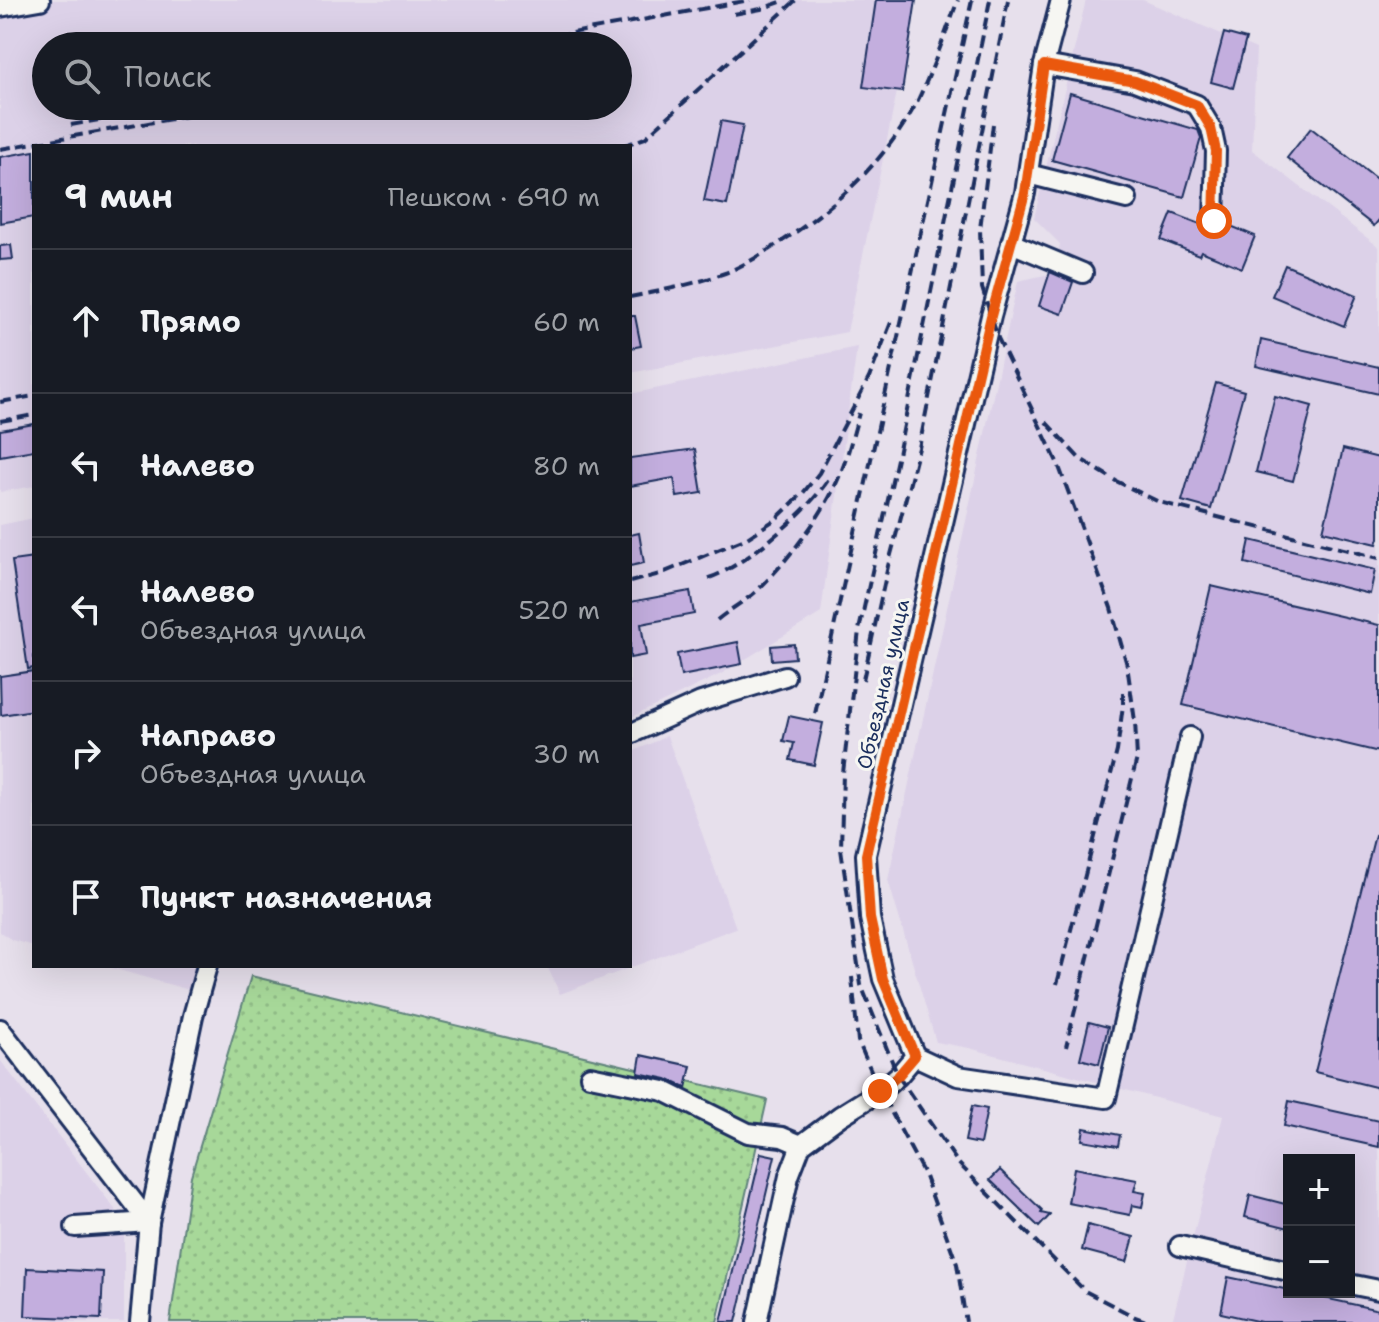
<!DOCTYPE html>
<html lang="ru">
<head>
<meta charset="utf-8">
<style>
	:root { --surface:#171b24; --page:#242831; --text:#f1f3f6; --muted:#9ea1a6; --line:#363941 }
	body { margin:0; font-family:"Shantell Sans",sans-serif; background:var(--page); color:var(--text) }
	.controls { position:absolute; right:24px; bottom:24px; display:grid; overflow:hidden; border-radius:0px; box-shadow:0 8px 32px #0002 }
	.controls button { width:72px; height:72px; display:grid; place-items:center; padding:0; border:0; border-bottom:2px solid var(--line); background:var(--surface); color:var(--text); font:40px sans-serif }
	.stop { position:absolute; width:24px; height:24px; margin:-18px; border:6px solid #ea580c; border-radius:50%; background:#fff }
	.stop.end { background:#ea580c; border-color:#fff; box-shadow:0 2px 8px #0008 }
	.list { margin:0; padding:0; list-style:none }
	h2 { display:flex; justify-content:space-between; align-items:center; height:104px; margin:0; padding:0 32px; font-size:34px }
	h2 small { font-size:26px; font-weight:400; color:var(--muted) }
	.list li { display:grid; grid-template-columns:52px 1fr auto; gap:24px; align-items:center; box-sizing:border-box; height:144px; padding:0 32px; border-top:2px solid var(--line) }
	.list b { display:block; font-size:30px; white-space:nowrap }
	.list p { margin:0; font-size:26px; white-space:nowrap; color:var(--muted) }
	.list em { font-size:26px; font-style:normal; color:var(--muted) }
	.icon { flex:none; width:44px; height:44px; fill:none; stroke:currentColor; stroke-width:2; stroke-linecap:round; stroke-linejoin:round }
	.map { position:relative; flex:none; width:1379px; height:1322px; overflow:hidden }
	.search { position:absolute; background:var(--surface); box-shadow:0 8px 32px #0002; left:32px; top:32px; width:600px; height:88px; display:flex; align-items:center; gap:20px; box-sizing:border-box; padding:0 28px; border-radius:44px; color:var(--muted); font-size:30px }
	.panel { position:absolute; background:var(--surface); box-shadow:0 8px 32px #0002; left:32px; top:144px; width:600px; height:824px; border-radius:0px }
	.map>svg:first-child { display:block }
	.built { fill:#dcd1e8; fill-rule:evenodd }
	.grass { fill:url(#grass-dots); stroke:#61847c; stroke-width:2 }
	.building { fill:#c3aede; stroke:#1b2f5e; stroke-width:2 }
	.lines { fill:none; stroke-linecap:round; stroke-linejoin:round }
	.minor-casing { stroke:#1b2f5e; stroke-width:24 }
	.minor { stroke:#f6f6f2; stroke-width:18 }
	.rail { stroke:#1b2f5e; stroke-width:4; stroke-dasharray:12 6; stroke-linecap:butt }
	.route { stroke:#ea580c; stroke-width:10 }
	.labels { text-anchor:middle; stroke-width:6; stroke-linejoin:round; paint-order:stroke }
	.street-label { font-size:20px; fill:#1b2f5e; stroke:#f6f6f2 }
</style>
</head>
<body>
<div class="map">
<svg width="1379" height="1322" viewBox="0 0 1379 1322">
	<defs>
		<pattern id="grass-dots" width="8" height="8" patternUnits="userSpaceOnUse" patternTransform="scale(2)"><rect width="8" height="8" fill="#a7d899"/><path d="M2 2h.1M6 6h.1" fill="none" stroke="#8fba86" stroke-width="1.8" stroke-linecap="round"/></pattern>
	</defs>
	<rect width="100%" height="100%" fill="#e7e0ec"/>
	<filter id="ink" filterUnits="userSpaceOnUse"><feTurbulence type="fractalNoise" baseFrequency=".0125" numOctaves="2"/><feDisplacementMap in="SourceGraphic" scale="16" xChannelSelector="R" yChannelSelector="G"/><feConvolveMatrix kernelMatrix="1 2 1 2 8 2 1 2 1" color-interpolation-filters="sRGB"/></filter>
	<g filter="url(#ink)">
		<g class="built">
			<path d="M0 0H916L847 332 630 373V146H34V486L0 492ZM46 46H618V106H46Z"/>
			<path d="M1086 0H1143L1256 49 1252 150 1379 247V1322H1172L1223 1116 969 1048 936 1042 888 880 1018 281 1054 273 1060 244 1034 218ZM1289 1160H1349V1292H1289Z"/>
			<polygon points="857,347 821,613 721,674 630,718 630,394"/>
			<polygon points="34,518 34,946 12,940 0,932 0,525"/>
			<polygon points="667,736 736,928 560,994 547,966 630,966 630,753"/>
			<polygon points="105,966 196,966 189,990"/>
			<polygon points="0,1060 124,1221 124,1322 0,1322"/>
		</g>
		<polygon class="grass" points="251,976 767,1100 717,1322 170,1322 191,1176"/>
		<g class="building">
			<polygon points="876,0 916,0 902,92 863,87"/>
			<polygon points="1224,33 1246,39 1233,88 1211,82"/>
			<polygon points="1070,93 1198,130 1201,138 1184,197 1052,160"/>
			<polygon points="721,121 743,125 727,205 704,201"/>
			<polygon points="1311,128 1379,181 1379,220 1374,226 1287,158"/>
			<polygon points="34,151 34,217 0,223 0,157"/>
			<polygon points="1172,213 1203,225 1207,231 1213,233 1222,233 1226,224 1255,236 1242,268 1201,251 1199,255 1161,240"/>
			<polygon points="11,245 13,259 0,260 0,246"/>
			<polygon points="1285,265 1357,295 1344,326 1272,296"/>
			<polygon points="1050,272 1073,282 1062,314 1039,306"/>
			<polygon points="630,316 635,316 641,346 630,348"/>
			<polygon points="1261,340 1379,367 1379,394 1256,366"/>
			<polygon points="1216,383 1244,391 1211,509 1182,501"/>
			<polygon points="1275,396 1312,406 1293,481 1256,472"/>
			<polygon points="34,424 34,450 0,456 0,430"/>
			<polygon points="695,449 702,493 677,497 674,478 630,486 630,458"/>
			<polygon points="1343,449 1379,458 1379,538 1377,544 1323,531"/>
			<polygon points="639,533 644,563 630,566 630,535"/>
			<polygon points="1250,540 1375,570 1370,594 1245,563"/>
			<polygon points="34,558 34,668 28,669 12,561"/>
			<polygon points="1211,586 1379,625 1379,752 1183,705"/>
			<polygon points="690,591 694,614 641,624 646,655 630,658 630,602"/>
			<polygon points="738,642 742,664 681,676 677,654"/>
			<polygon points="794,644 795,658 772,660 771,646"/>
			<polygon points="34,671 34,710 1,715 0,676"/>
			<polygon points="789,716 823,723 814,765 790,760 794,743 783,741"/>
			<polygon points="1375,835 1379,836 1379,1088 1315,1072"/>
			<polygon points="1089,1022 1108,1027 1099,1064 1080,1059"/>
			<polygon points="641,1055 691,1066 686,1088 667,1079 638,1073"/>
			<polygon points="1289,1101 1379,1121 1379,1147 1284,1126"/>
			<polygon points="972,1106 987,1109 980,1144 965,1141"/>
			<polygon points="1084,1128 1120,1135 1118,1146 1082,1140"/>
			<polygon points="761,1153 775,1156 736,1322 721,1322"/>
			<polygon points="1074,1168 1137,1180 1134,1191 1145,1193 1142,1207 1132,1205 1130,1215 1068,1203"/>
			<polygon points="1000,1170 1042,1210 1041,1213 1050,1215 1039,1227 990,1180"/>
			<polygon points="1250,1195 1289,1205 1289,1228 1245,1217"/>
			<polygon points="1088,1225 1134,1237 1127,1262 1082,1250"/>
			<polygon points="27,1268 103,1272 101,1319 25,1316"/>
			<polygon points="1228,1277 1289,1290 1289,1292 1297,1292 1379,1310 1379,1322 1261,1322 1221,1313"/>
		</g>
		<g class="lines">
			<defs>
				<g id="minor">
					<polyline points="0,7 40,0"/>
					<polyline points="1044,65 1135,81 1197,105 1211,128 1216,151 1214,221"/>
					<polyline points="1028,174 1127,199"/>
					<polyline points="1011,243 1083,273"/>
					<polyline points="630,734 701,702 785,676"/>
					<polyline points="0,1029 149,1222"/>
					<polyline points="915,1056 958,1076 1106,1098 1190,737"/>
					<polyline points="590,1076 664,1091 748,1133 782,1137 801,1145"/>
					<polyline points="75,1227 149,1222"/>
					<polyline points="1180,1246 1289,1271"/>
					<polyline points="1349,1284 1379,1290"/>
					<polyline points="140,1322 149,1222 193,1016 207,966"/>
					<polyline points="757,1322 789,1176 801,1145 840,1116 880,1091 898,1076 915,1056 883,979 870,918 866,855 991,316 1025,193 1044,65 1061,0"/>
				</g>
			</defs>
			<use href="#minor" class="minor-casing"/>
			<use href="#minor" class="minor"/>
			<g class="rail">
				<polyline points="990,0 899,450 859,630 843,773 841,849 861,985 898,1076 958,1163 1085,1291 1135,1317 1149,1322"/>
				<polyline points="734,14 761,9 786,0"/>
				<polyline points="502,46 750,0"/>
				<polyline points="993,124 980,229 982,288 998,338 1058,464 1111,608 1127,665 1135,721 1137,758 1066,1047"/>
				<polyline points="71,125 178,106"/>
				<polyline points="622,146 645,138 796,0"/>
				<polyline points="0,149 245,106"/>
				<path d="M630 297C661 291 695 284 725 273 743 266 761 255 778 244 835 207 885 162 917 102 933 69 945 34 958 0"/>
				<polyline points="0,402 34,396"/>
				<polyline points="0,421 34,415"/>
				<polyline points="1046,422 1079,458 1116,481 1159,502 1379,558"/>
				<path d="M709 578C745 566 810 510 830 477"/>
				<polyline points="630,582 660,574 747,538 776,519 803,493 819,473 869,378 892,320"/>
				<path d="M717 620C728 611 741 603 752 595 778 573 820 519 834 488 846 464 852 438 859 413"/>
				<polyline points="863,680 888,566 919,448 1008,0"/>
				<polyline points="815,714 972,0"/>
				<polyline points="852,977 858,1041 880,1091 924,1174 957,1264 966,1322"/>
				<polyline points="1057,984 1117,751 1123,705 1123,691"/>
			</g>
		</g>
	</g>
	<g class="lines" filter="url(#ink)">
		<polyline class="route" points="880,1091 898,1076 915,1056 883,979 870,918 866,855 991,316 1025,193 1044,65 1135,81 1197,105 1211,128 1216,151 1214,221"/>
	</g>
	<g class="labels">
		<g class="street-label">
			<text transform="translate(883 684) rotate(-77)" y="7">Объездная улица</text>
		</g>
	</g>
</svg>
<div class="controls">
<button>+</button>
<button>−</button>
</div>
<div class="stop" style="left:1214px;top:221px"></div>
<div class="stop end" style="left:880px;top:1091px"></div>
<div class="search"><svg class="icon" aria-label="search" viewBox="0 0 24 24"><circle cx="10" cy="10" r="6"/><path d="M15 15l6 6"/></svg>Поиск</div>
<section class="panel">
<h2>9 мин<small>Пешком · 690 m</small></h2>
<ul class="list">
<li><svg class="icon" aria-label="ahead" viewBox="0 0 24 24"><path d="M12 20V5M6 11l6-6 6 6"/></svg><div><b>Прямо</b></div><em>60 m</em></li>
<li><svg class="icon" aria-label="left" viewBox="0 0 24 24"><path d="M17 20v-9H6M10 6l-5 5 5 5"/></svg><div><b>Налево</b></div><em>80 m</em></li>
<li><svg class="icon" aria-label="left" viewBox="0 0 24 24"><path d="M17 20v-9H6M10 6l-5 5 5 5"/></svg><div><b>Налево</b><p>Объездная улица</p></div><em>520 m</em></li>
<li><svg class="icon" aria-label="right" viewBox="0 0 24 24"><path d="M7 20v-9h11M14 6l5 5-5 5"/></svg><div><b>Направо</b><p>Объездная улица</p></div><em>30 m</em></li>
<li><svg class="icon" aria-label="arrive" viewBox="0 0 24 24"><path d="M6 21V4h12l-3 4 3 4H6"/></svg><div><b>Пункт назначения</b></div></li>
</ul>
</section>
</div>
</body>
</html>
